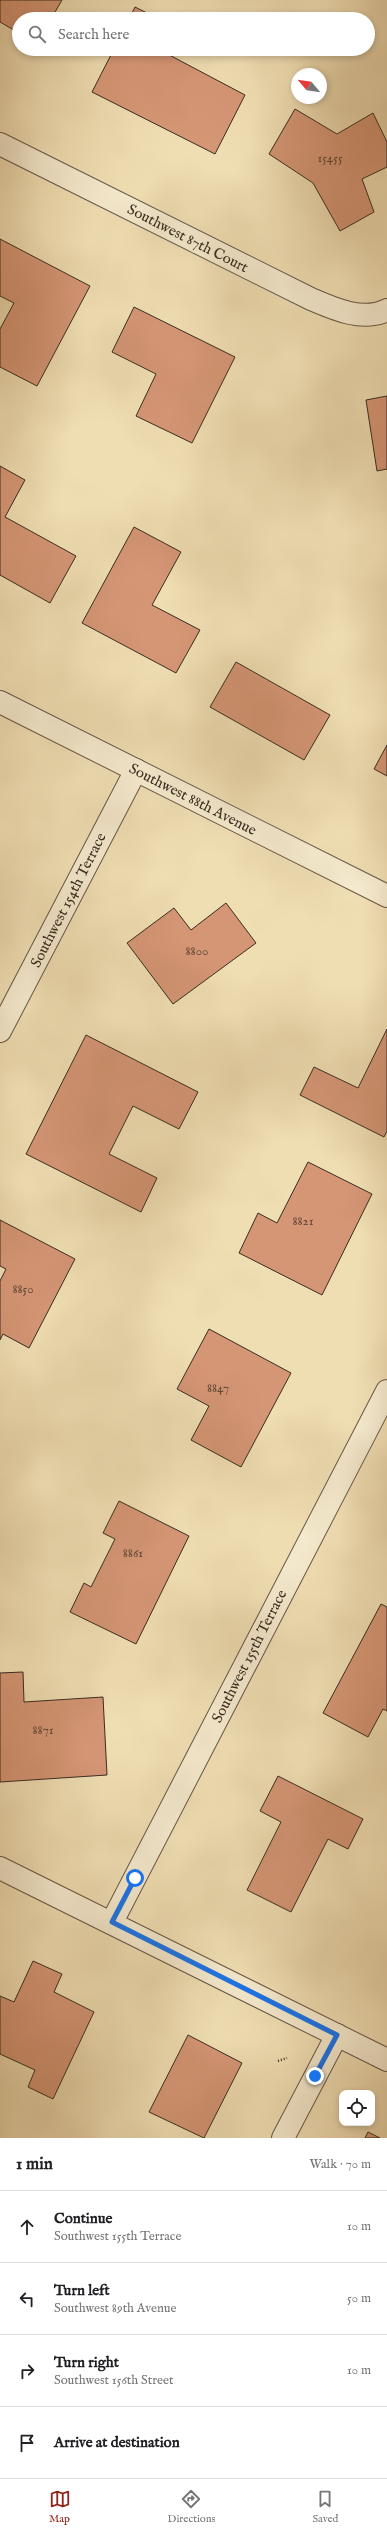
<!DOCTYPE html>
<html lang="en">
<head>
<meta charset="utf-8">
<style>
	:root { --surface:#fff; --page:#f6f6f6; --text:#202124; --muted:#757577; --line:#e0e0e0; --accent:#8f2418 }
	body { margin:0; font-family:"IM FELL English",serif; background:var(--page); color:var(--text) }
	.controls { position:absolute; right:12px; bottom:12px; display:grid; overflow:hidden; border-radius:8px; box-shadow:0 2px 6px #0003 }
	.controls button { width:36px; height:36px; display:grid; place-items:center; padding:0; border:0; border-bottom:1px solid var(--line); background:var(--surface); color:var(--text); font:20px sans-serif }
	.compass { position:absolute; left:291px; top:68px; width:36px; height:36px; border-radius:50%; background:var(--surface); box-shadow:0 2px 6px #0003; rotate:299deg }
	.stop { position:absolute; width:12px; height:12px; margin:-9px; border:3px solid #1a73e8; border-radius:50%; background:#fff }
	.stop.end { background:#1a73e8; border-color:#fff; box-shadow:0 1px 4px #0008 }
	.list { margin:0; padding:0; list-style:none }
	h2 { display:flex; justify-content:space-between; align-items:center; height:52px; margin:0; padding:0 16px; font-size:17px }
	h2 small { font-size:13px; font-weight:400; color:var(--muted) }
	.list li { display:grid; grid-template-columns:26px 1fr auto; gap:12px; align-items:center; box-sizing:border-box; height:72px; padding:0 16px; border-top:1px solid var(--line) }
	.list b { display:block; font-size:15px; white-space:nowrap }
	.list p { margin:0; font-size:13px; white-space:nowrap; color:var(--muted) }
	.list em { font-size:13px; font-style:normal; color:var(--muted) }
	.icon { flex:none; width:22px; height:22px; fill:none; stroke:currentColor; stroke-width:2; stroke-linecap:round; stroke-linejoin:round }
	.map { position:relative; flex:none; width:387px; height:2138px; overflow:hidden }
	.search { position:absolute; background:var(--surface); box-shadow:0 2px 6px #0003; left:12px; right:12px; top:12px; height:44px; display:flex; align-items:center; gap:10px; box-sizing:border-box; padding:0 14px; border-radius:22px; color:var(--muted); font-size:15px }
	.sheet { height:340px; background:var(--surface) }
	nav { display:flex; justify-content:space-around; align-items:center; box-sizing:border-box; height:56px; border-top:1px solid var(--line); background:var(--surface); font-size:11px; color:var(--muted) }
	nav a { display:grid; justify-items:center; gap:2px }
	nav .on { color:var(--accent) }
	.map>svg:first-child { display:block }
	.building { fill:#d59675; stroke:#382c22 }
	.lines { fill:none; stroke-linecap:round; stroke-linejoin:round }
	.street-casing { stroke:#665846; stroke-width:24 }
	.path { stroke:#382c22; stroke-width:2.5; stroke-dasharray:1 2; stroke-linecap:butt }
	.street { stroke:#f5eace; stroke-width:22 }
	.route { stroke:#1a73e8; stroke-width:5 }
	.labels { text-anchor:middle; stroke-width:4; stroke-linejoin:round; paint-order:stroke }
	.number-label { font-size:13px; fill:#5f4637 }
	.street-label { font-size:15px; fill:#382c22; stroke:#f5eace }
</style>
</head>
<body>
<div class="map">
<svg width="387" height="2138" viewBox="0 0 387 2138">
	<rect width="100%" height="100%" fill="#f0deb3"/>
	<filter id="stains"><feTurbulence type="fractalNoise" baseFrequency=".005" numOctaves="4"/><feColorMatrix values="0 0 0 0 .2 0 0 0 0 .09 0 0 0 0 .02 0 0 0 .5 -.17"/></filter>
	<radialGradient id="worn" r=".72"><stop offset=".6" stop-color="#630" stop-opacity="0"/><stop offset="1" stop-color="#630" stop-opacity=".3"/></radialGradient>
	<g class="building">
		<polygon points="0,0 62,0 51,19 19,19 19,33 0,22"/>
		<polygon points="135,7 159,19 129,19"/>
		<polygon points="114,49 158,49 245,95 215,154 92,92"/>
		<polygon points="295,109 337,134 373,113 387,142 387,167 362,179 374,212 340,231 313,183 269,154"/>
		<polygon points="0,239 90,286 37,386 0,367 0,329 14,303 0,296"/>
		<polygon points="134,307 235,357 192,443 136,416 156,374 112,352"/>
		<polygon points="387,396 387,469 377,471 366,400"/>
		<polygon points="0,466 25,480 5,517 76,556 50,603 0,575"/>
		<polygon points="134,527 181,552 152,605 200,630 176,673 82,623"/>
		<polygon points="236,662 330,715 304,760 210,707"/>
		<polygon points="387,745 387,776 374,769"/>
		<polygon points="226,903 256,943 173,1004 127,943 174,908 191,930"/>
		<polygon points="387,1029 387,1131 384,1137 300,1095 314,1067 358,1088"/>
		<polygon points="86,1035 198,1092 179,1129 133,1106 109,1154 157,1178 141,1212 26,1154"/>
		<polygon points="308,1162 372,1194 322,1295 239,1253 258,1213 277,1223"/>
		<polygon points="0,1220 75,1259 29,1348 3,1334 0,1340 0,1281 6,1269 0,1266"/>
		<polygon points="209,1329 291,1373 241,1467 191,1440 209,1406 177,1389"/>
		<polygon points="119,1501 189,1536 136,1644 70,1612 84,1583 91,1587 115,1539 103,1533"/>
		<polygon points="381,1604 387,1607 387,1711 383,1709 368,1737 323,1713"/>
		<polygon points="23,1672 24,1702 103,1697 107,1775 0,1782 0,1673"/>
		<polygon points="278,1776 363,1819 348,1849 328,1839 291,1912 247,1890 281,1822 260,1811"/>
		<polygon points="33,1961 62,1974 54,1992 94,2012 53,2099 28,2087 35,2070 0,2054 0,1996 14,2002"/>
		<polygon points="188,2035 242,2063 204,2138 149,2112"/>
		<polygon points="368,2132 380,2138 365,2138"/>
	</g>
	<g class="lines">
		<defs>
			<g id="street">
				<path d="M0 144 311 299C334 309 363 322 387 310"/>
				<polyline points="0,702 387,896"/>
				<polyline points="0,1031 136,770"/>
				<polyline points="0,1868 387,2060"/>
				<polyline points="112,1922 387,1391"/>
				<polyline points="283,2138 337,2035"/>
			</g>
		</defs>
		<use href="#street" class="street-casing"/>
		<polyline class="path" points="278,2061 287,2058"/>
		<use href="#street" class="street"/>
	</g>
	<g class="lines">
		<polyline class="route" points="135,1878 112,1922 337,2035 315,2076"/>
	</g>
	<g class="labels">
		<g class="number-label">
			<text x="330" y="162">15455</text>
			<text x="197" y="955">8800</text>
			<text x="303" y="1225">8821</text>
			<text x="23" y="1293">8850</text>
			<text x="218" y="1392">8847</text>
			<text x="133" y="1557">8861</text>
			<text x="43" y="1734">8871</text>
		</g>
		<g class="street-label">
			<text transform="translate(188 238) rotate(27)" y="5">Southwest 87th Court</text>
			<text transform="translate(193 799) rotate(27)" y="5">Southwest 88th Avenue</text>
			<text transform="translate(68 900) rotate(-63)" y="5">Southwest 154th Terrace</text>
			<text transform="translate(249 1656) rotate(-63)" y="5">Southwest 155th Terrace</text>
		</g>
	</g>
	<rect width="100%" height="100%" filter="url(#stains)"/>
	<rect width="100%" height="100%" fill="url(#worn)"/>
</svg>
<div class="controls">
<button><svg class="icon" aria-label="locate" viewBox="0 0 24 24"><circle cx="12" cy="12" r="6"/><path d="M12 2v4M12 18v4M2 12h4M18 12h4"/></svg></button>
</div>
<svg class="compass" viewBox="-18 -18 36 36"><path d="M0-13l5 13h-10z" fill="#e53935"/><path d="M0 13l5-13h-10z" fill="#757577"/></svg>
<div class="stop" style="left:135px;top:1878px"></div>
<div class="stop end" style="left:315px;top:2076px"></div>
<div class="search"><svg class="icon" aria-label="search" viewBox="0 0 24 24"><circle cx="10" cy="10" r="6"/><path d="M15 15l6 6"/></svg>Search here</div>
</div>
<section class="sheet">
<h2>1 min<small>Walk · 70 m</small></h2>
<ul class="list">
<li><svg class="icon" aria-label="ahead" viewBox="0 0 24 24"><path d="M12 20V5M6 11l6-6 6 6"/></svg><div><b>Continue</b><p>Southwest 155th Terrace</p></div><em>10 m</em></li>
<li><svg class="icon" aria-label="left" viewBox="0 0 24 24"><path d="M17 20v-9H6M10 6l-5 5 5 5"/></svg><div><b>Turn left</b><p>Southwest 89th Avenue</p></div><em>50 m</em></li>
<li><svg class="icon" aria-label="right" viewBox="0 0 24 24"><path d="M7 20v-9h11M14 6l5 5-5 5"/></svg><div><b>Turn right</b><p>Southwest 156th Street</p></div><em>10 m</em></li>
<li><svg class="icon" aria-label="arrive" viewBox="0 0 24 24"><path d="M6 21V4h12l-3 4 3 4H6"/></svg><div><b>Arrive at destination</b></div></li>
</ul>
</section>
<nav>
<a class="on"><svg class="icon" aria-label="map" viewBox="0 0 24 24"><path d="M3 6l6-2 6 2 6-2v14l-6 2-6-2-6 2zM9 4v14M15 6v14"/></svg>Map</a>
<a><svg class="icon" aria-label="directions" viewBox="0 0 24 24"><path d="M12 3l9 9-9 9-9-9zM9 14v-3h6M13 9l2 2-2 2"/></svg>Directions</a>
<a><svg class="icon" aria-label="saved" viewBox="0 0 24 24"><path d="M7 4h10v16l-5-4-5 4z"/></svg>Saved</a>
</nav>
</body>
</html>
